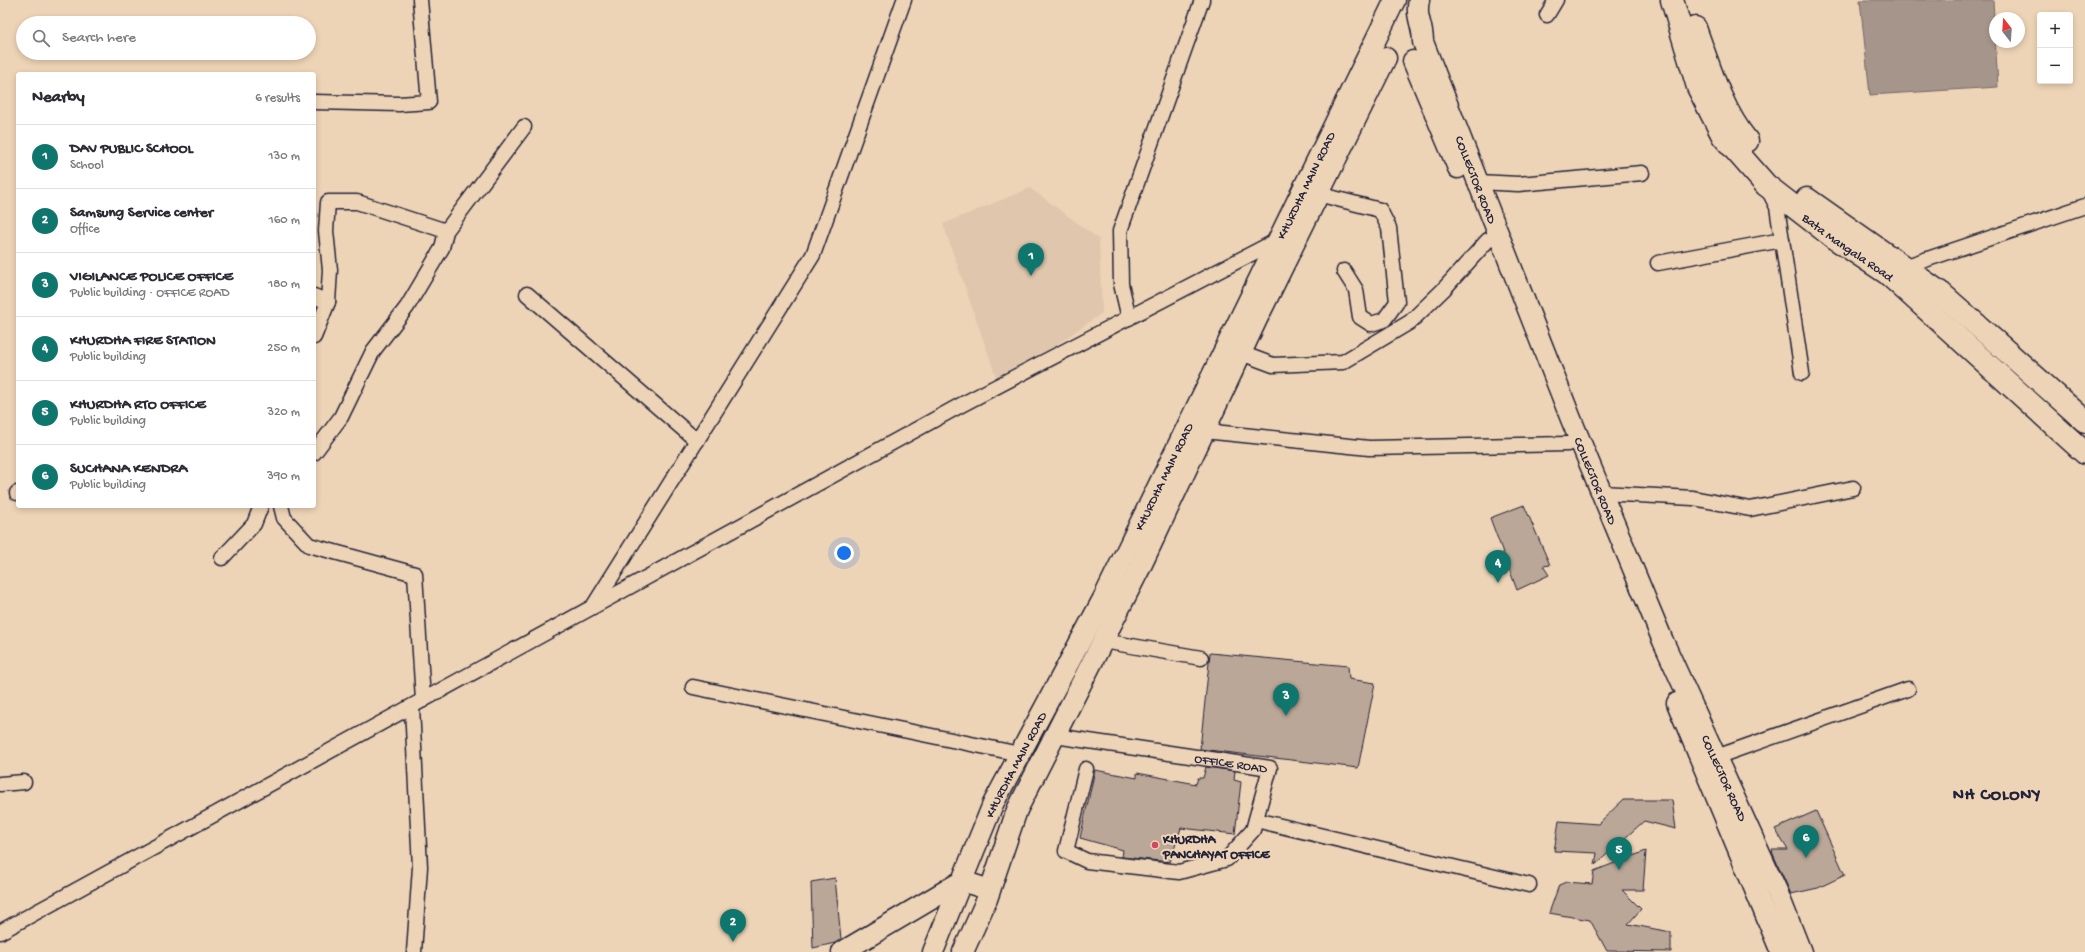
<!DOCTYPE html>
<html lang="en">
<head>
<meta charset="utf-8">
<style>
	:root { --surface:#fff; --page:#f2f2f3; --text:#2b2b33; --muted:#7c7c81; --line:#e1e1e2; --accent:#0f766e }
	body { margin:0; font-family:"Gochi Hand",sans-serif; background:var(--page); color:var(--text) }
	.controls { position:absolute; right:12px; top:12px; display:grid; overflow:hidden; border-radius:4px; box-shadow:0 2px 6px #0003 }
	.controls button { width:36px; height:36px; display:grid; place-items:center; padding:0; border:0; border-bottom:1px solid var(--line); background:var(--surface); color:var(--text); font:20px sans-serif }
	.compass { position:absolute; left:1989px; top:12px; width:36px; height:36px; border-radius:50%; background:var(--surface); box-shadow:0 2px 6px #0003; rotate:343deg }
	.you { position:absolute; left:844px; top:553px; width:14px; height:14px; margin:-10px; border:3px solid #fff; border-radius:50%; background:#1a73e8; box-shadow:0 0 0 6px #1a73e833 }
	.badge { display:grid; place-items:center; width:26px; height:26px; border-radius:50%; background:var(--accent); color:#fff; font-size:13px; font-weight:700 }
	.pin { position:absolute; translate:-50% -33px; filter:drop-shadow(0 1px 2px #0008) }
	.pin::after { content:''; position:absolute; top:21px; width:14px; height:12px; background:inherit; clip-path:polygon(0 0,100% 0,50% 100%) }
	.list { margin:0; padding:0; list-style:none }
	h2 { display:flex; justify-content:space-between; align-items:center; height:52px; margin:0; padding:0 16px; font-size:17px }
	h2 small { font-size:13px; font-weight:400; color:var(--muted) }
	.list li { display:grid; grid-template-columns:26px 1fr auto; gap:12px; align-items:center; box-sizing:border-box; height:64px; padding:0 16px; border-top:1px solid var(--line) }
	.list b { display:block; font-size:15px; white-space:nowrap }
	.list p { margin:0; font-size:13px; white-space:nowrap; color:var(--muted) }
	.list em { font-size:13px; font-style:normal; color:var(--muted) }
	.icon { flex:none; width:22px; height:22px; fill:none; stroke:currentColor; stroke-width:2; stroke-linecap:round; stroke-linejoin:round }
	.map { position:relative; flex:none; width:2085px; height:952px; overflow:hidden }
	.search { position:absolute; background:var(--surface); box-shadow:0 2px 6px #0003; left:16px; top:16px; width:300px; height:44px; display:flex; align-items:center; gap:10px; box-sizing:border-box; padding:0 14px; border-radius:22px; color:var(--muted); font-size:15px }
	.panel { position:absolute; background:var(--surface); box-shadow:0 2px 6px #0003; left:16px; top:72px; width:300px; height:436px; border-radius:4px }
	.map>svg:first-child { display:block }
	.built { fill:#dfc6ad }
	.water { fill:#a6958a; stroke:#71676a }
	.building { fill:#bba797; stroke:#22223b }
	.lines { fill:none; stroke-linecap:round; stroke-linejoin:round }
	.minor-casing { stroke:#22223b; stroke-width:17 }
	.secondary-casing { stroke:#22223b; stroke-width:23 }
	.primary-casing { stroke:#22223b; stroke-width:25 }
	.minor { stroke:#eed4b6; stroke-width:14 }
	.secondary { stroke:#eed4b6; stroke-width:20 }
	.primary { stroke:#eed4b6; stroke-width:22 }
	.poi-dot { fill:#d1495b; stroke:#eed4b6; stroke-width:1.5 }
	.labels { text-anchor:middle; stroke-width:4; stroke-linejoin:round; paint-order:stroke }
	.street-label { font-size:13px; fill:#22223b; stroke:#eed4b6 }
	.poi-label { font-size:13px; font-weight:bold; fill:#22223b; stroke:#eed4b6; text-anchor:start }
	.district-label { font-size:17px; font-weight:bold; letter-spacing:1px; fill:#22223b; stroke:#eed4b6 }
</style>
</head>
<body>
<div class="map">
<svg width="2085" height="952" viewBox="0 0 2085 952">
	<rect width="100%" height="100%" fill="#eed4b6"/>
	<filter id="ink" filterUnits="userSpaceOnUse"><feTurbulence type="fractalNoise" baseFrequency=".025" numOctaves="2"/><feDisplacementMap in="SourceGraphic" scale="8" xChannelSelector="R" yChannelSelector="G"/><feConvolveMatrix kernelMatrix="1 2 1 2 8 2 1 2 1" color-interpolation-filters="sRGB"/></filter>
	<g filter="url(#ink)">
		<polygon class="built" points="1030,188 1099,239 1102,313 999,385 943,224"/>
		<polygon class="water" points="1860,0 1993,0 1998,87 1870,95"/>
		<g class="building">
			<polygon points="1524,505 1550,565 1543,566 1549,575 1517,590 1490,518"/>
			<polygon points="1210,653 1348,666 1349,679 1375,683 1358,768 1200,749"/>
			<polygon points="1206,767 1235,771 1234,780 1241,782 1235,834 1181,828 1170,862 1122,857 1123,850 1080,838 1095,770 1137,778 1137,773 1196,784 1198,778 1203,778"/>
			<polygon points="1623,800 1672,800 1676,829 1644,821 1595,865 1597,853 1554,851 1559,821 1598,824"/>
			<polygon points="1816,811 1845,875 1818,888 1791,894 1773,854 1772,850 1788,850 1775,829"/>
			<polygon points="1646,851 1643,890 1622,890 1641,909 1628,924 1671,932 1671,952 1607,951 1590,920 1549,913 1559,885 1566,882 1592,884 1594,871"/>
			<polygon points="835,878 841,939 835,943 813,948 811,882"/>
		</g>
		<g class="lines">
			<defs>
				<g id="minor">
					<polyline points="1547,15 1556,0"/>
					<polyline points="314,102 399,104 429,102 420,0"/>
					<polyline points="1478,182 1518,184 1642,173"/>
					<polyline points="1769,191 1777,207 1802,373"/>
					<polyline points="1318,194 1380,210 1389,228 1397,302 1384,320 1371,324 1360,317 1356,290 1344,271"/>
					<polyline points="1658,263 1782,240"/>
					<polyline points="1898,269 2085,206"/>
					<polyline points="527,294 697,441"/>
					<polyline points="314,296 328,302 314,337"/>
					<polyline points="328,302 330,270 326,231 328,202 357,202 446,231"/>
					<polyline points="1129,318 1121,284 1120,231 1202,0"/>
					<polyline points="1241,353 1273,365 1343,362 1410,322 1443,290 1488,240"/>
					<polyline points="1204,431 1369,448 1568,444"/>
					<polyline points="314,453 341,417 373,351 407,307 442,248 446,231 524,127"/>
					<polyline points="17,493 18,493"/>
					<polyline points="1602,493 1693,498 1750,509 1853,488"/>
					<polyline points="281,506 284,518 309,545 415,574 423,700"/>
					<polyline points="222,558 254,524 261,506"/>
					<polyline points="594,605 813,255 904,0"/>
					<polyline points="1103,641 1201,658"/>
					<polyline points="693,687 1020,754"/>
					<polyline points="412,707 420,867 414,952"/>
					<path id="s1" d="M1055 736 1270 768 1253 830 1227 859 1179 872 1087 861 1066 851 1086 769"/>
					<polyline points="1716,757 1908,689"/>
					<polyline points="0,784 24,782"/>
					<polyline points="1256,820 1529,885"/>
					<polyline points="0,932 961,405 1276,241"/>
				</g>
				<g id="secondary">
					<path id="s2" d="M1419 0C1415 18 1423 24 1423 42L1571 419 1663 641 1777 891 1801 952"/>
					<polyline points="1413,61 1458,168"/>
					<polyline points="1677,703 1781,952"/>
					<polyline points="842,952 962,881 990,890"/>
					<path id="s3" d="M933 952 993 804 1104 597 1395 0"/>
					<polyline points="963,952 987,899 1017,810 1140,568 1257,319 1386,58"/>
				</g>
				<g id="primary">
					<path id="s4" d="M1672 0 1698 87 1723 136 1766 185 1833 237 1887 273 2085 453"/>
					<path d="M1695 28C1709 66 1721 109 1747 141"/>
					<polyline points="1807,199 1942,294 2085,421"/>
				</g>
			</defs>
			<use href="#minor" class="minor-casing"/>
			<use href="#secondary" class="secondary-casing"/>
			<use href="#primary" class="primary-casing"/>
			<use href="#minor" class="minor"/>
			<use href="#secondary" class="secondary"/>
			<use href="#primary" class="primary"/>
		</g>
	</g>
	<circle class="poi-dot" cx="1155" cy="845" r="4"/>
	<g class="labels">
		<g class="street-label">
			<text dy="5" stroke="none"><textPath href="#s2" startOffset="190">COLLECTOR ROAD</textPath></text>
			<text dy="5" stroke="none"><textPath href="#s3" startOffset="853">KHURDHA MAIN ROAD</textPath></text>
			<text dy="5" stroke="none"><textPath href="#s4" startOffset="314">Bata Mangala Road</textPath></text>
			<text dy="5" stroke="none"><textPath href="#s3" startOffset="529">KHURDHA MAIN ROAD</textPath></text>
			<text dy="5" stroke="none"><textPath href="#s2" startOffset="514">COLLECTOR ROAD</textPath></text>
			<text dy="5" stroke="none"><textPath href="#s3" startOffset="205">KHURDHA MAIN ROAD</textPath></text>
			<text dy="5" stroke="none"><textPath href="#s1" startOffset="178">OFFICE ROAD</textPath></text>
			<text dy="5" stroke="none"><textPath href="#s2" startOffset="838">COLLECTOR ROAD</textPath></text>
		</g>
		<g class="poi-label">
			<text x="1163" y="843">KHURDHA<tspan x="1163" dy="15">PANCHAYAT OFFICE</tspan></text>
		</g>
		<g class="district-label">
			<text x="1997" y="799">NH COLONY</text>
		</g>
	</g>
</svg>
<div class="controls">
<button>+</button>
<button>−</button>
</div>
<svg class="compass" viewBox="-18 -18 36 36"><path d="M0-13l5 13h-10z" fill="#e53935"/><path d="M0 13l5-13h-10z" fill="#7c7c81"/></svg>
<div class="you"></div>
<div class="pin badge" style="left:1031px;top:276px">1</div>
<div class="pin badge" style="left:733px;top:942px">2</div>
<div class="pin badge" style="left:1286px;top:716px">3</div>
<div class="pin badge" style="left:1498px;top:583px">4</div>
<div class="pin badge" style="left:1619px;top:870px">5</div>
<div class="pin badge" style="left:1806px;top:858px">6</div>
<div class="search"><svg class="icon" aria-label="search" viewBox="0 0 24 24"><circle cx="10" cy="10" r="6"/><path d="M15 15l6 6"/></svg>Search here</div>
<section class="panel">
<h2>Nearby<small>6 results</small></h2>
<ul class="list">
<li><span class="badge">1</span><div><b>DAV PUBLIC SCHOOL</b><p>School</p></div><em>130 m</em></li>
<li><span class="badge">2</span><div><b>Samsung Service center</b><p>Office</p></div><em>160 m</em></li>
<li><span class="badge">3</span><div><b>VIGILANCE POLICE OFFICE</b><p>Public building · OFFICE ROAD</p></div><em>180 m</em></li>
<li><span class="badge">4</span><div><b>KHURDHA FIRE STATION</b><p>Public building</p></div><em>250 m</em></li>
<li><span class="badge">5</span><div><b>KHURDHA RTO OFFICE</b><p>Public building</p></div><em>320 m</em></li>
<li><span class="badge">6</span><div><b>SUCHANA KENDRA</b><p>Public building</p></div><em>390 m</em></li>
</ul>
</section>
</div>
</body>
</html>
